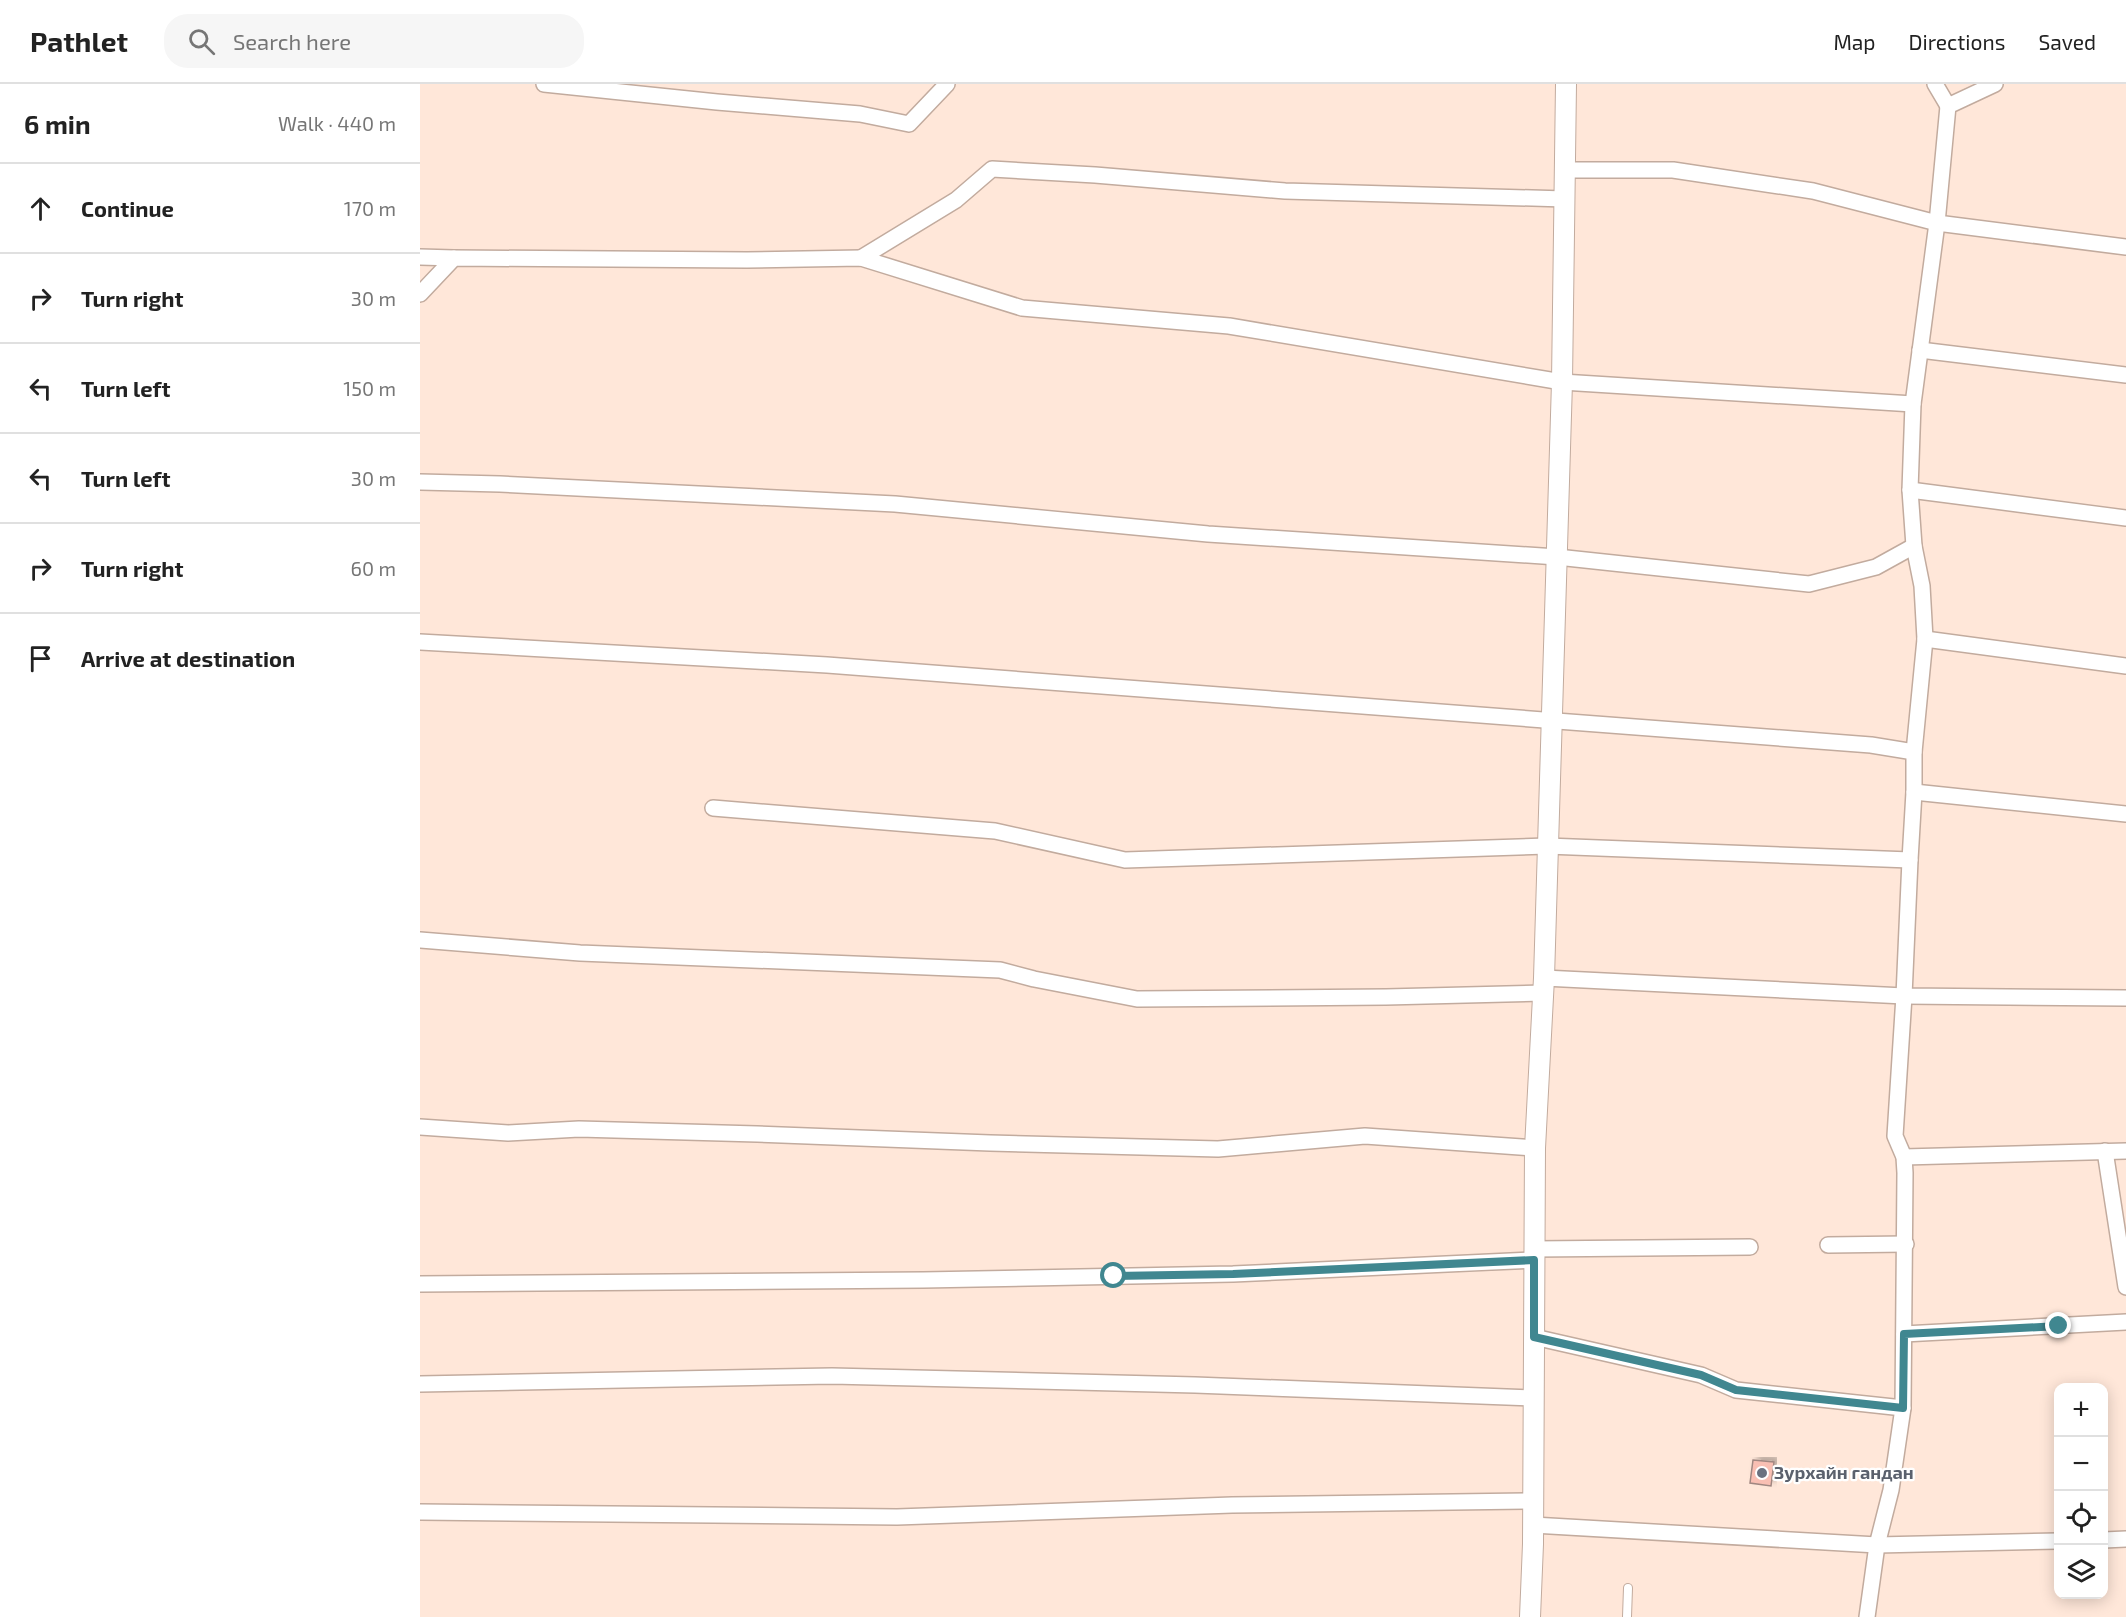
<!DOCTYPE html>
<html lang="en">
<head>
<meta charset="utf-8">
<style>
	:root { --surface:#fff; --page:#f6f6f6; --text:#222; --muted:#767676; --line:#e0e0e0 }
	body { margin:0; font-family:"Exo 2",sans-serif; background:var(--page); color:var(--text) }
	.controls { position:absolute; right:18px; bottom:18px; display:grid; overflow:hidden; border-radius:12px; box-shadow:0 3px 15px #0003 }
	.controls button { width:54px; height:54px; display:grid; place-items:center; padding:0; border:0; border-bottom:2px solid var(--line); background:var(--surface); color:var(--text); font:30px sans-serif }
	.stop { position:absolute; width:18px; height:18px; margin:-14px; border:4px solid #408790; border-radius:50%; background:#fff }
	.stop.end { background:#408790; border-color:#fff; box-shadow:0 2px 6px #0008 }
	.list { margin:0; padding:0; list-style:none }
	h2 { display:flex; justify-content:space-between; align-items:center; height:78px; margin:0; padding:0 24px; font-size:26px }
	h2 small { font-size:20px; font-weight:400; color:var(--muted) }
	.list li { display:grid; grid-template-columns:39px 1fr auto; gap:18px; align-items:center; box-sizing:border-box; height:90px; padding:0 24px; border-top:2px solid var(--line) }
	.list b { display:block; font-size:22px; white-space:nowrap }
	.list em { font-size:20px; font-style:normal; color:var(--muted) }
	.icon { flex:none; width:33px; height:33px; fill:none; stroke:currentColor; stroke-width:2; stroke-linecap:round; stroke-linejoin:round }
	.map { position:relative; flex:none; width:1706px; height:1533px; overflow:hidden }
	header { display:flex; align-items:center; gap:36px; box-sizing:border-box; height:84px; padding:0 30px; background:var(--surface); border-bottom:2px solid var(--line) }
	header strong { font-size:28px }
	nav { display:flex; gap:33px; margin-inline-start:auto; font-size:21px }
	.search { width:420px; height:54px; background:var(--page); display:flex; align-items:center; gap:15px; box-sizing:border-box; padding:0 21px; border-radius:24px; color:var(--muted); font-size:22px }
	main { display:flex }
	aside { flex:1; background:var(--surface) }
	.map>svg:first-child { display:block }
	.building { fill:#f9bfb3; stroke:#a08781; stroke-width:1.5; filter:url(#shadow) }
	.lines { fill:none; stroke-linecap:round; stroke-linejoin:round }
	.service-casing { stroke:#c2ab9e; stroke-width:10 }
	.minor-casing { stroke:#c2ab9e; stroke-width:18 }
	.tertiary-casing { stroke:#c2ab9e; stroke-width:22 }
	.service { stroke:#fff; stroke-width:8 }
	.minor { stroke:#fff; stroke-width:15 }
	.tertiary { stroke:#fff; stroke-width:20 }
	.route { stroke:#408790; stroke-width:8 }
	.worship-dot { fill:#6b7280; stroke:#fff; stroke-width:2 }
	.labels { text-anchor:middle; stroke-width:4.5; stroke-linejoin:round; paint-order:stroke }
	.worship-label { font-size:18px; font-weight:bold; fill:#5b616d; stroke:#fff; text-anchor:start }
</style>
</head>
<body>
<header>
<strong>Pathlet</strong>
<div class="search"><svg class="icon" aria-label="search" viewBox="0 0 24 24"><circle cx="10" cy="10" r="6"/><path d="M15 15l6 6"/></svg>Search here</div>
<nav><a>Map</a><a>Directions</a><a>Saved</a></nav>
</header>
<main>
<aside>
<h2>6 min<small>Walk · 440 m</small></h2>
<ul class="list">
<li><svg class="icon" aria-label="ahead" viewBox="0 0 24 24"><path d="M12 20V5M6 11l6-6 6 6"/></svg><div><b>Continue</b></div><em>170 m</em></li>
<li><svg class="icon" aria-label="right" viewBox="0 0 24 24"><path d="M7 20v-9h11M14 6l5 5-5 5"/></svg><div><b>Turn right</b></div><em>30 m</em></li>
<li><svg class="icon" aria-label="left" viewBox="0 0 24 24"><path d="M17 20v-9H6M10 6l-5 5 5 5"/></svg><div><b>Turn left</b></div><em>150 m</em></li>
<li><svg class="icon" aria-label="left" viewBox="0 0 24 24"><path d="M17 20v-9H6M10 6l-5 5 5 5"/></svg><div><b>Turn left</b></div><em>30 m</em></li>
<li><svg class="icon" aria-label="right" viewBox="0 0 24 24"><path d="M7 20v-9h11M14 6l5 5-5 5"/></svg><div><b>Turn right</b></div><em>60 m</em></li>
<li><svg class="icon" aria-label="arrive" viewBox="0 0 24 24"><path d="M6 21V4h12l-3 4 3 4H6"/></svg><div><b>Arrive at destination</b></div></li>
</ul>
</aside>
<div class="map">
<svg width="1706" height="1533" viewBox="0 0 1706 1533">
	<defs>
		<filter id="shadow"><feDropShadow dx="5.5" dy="-5.5" stdDeviation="3" flood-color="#0004"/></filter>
	</defs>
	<rect width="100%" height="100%" fill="#ffe7d9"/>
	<polygon class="building" points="1333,1376 1354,1378 1351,1402 1330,1399"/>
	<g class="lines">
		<defs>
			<polyline id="service" points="1207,1533 1208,1504"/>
			<g id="minor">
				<polyline points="124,0 297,18 440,30 489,40 527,0"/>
				<polyline points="1515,0 1528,22"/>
				<polyline points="1145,86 1253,86 1393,107 1517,139 1706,163"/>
				<polyline points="0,173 34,174"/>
				<polyline points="441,174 536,116 572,85 675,91 865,107 1145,115"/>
				<polyline points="0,210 34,174 327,176 441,174 602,224 809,242 1142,298 1493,320"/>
				<polyline points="1500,266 1706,291"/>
				<polyline points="0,398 80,400 475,420 788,450 1137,473 1389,500 1456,483 1494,462"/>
				<polyline points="1490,406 1706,434"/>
				<polyline points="1505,555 1706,582"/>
				<polyline points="0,558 407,581 1451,661 1494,668"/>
				<polyline points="1494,708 1706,730"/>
				<polyline points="293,724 575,747 705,776 1127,762 1490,776"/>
				<polyline points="0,856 160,869 580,886 614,895 717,915 966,913 1123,909"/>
				<polyline points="1124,894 1484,912 1706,914"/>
				<polyline points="0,1043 88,1049 159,1045 337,1050 570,1059 798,1065 945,1052 1115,1064"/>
				<polyline points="1685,1067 1706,1203"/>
				<polyline points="1484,1073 1706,1067"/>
				<polyline points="1408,1161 1486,1160"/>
				<polyline points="1114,1165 1330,1163"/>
				<polyline points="0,1200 503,1196 813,1190 1114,1176"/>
				<polyline points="1484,1250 1706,1238"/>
				<polyline points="1114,1253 1281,1291 1316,1306 1483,1324"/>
				<polyline points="0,1300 412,1292 775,1301 1114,1314"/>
				<polyline points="0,1428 477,1433 812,1421 1113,1417"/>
				<polyline points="1113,1441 1457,1461 1638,1457"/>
				<polyline points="1684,1456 1706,1455"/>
				<polyline points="1447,1533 1457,1461 1471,1406 1483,1324 1485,1089 1484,1073 1475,1052 1484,912 1490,776 1494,708 1494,668 1505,555 1502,502 1494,462 1490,406 1493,320 1517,139 1528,22 1575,0"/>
			</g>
			<polyline id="tertiary" points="1110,1533 1113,1460 1115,1064 1124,894 1142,298 1146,0"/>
		</defs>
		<use href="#service" class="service-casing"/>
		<use href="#minor" class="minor-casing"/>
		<use href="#tertiary" class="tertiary-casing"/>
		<use href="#service" class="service"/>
		<use href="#minor" class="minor"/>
		<use href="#tertiary" class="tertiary"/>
	</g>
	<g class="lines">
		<polyline class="route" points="694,1192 813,1190 1114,1176 1114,1253 1281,1291 1316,1306 1483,1324 1484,1250 1639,1242"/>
	</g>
	<circle class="worship-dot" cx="1342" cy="1389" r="6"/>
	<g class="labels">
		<g class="worship-label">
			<text x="1354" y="1395">Зурхайн гандан</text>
		</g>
	</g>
</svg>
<div class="controls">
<button>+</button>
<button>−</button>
<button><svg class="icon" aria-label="locate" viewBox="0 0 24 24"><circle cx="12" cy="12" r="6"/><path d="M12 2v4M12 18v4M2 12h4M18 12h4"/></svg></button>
<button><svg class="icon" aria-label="layers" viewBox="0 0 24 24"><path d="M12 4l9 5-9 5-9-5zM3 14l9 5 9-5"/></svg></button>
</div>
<div class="stop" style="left:694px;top:1192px"></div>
<div class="stop end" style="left:1639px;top:1242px"></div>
</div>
</main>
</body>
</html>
